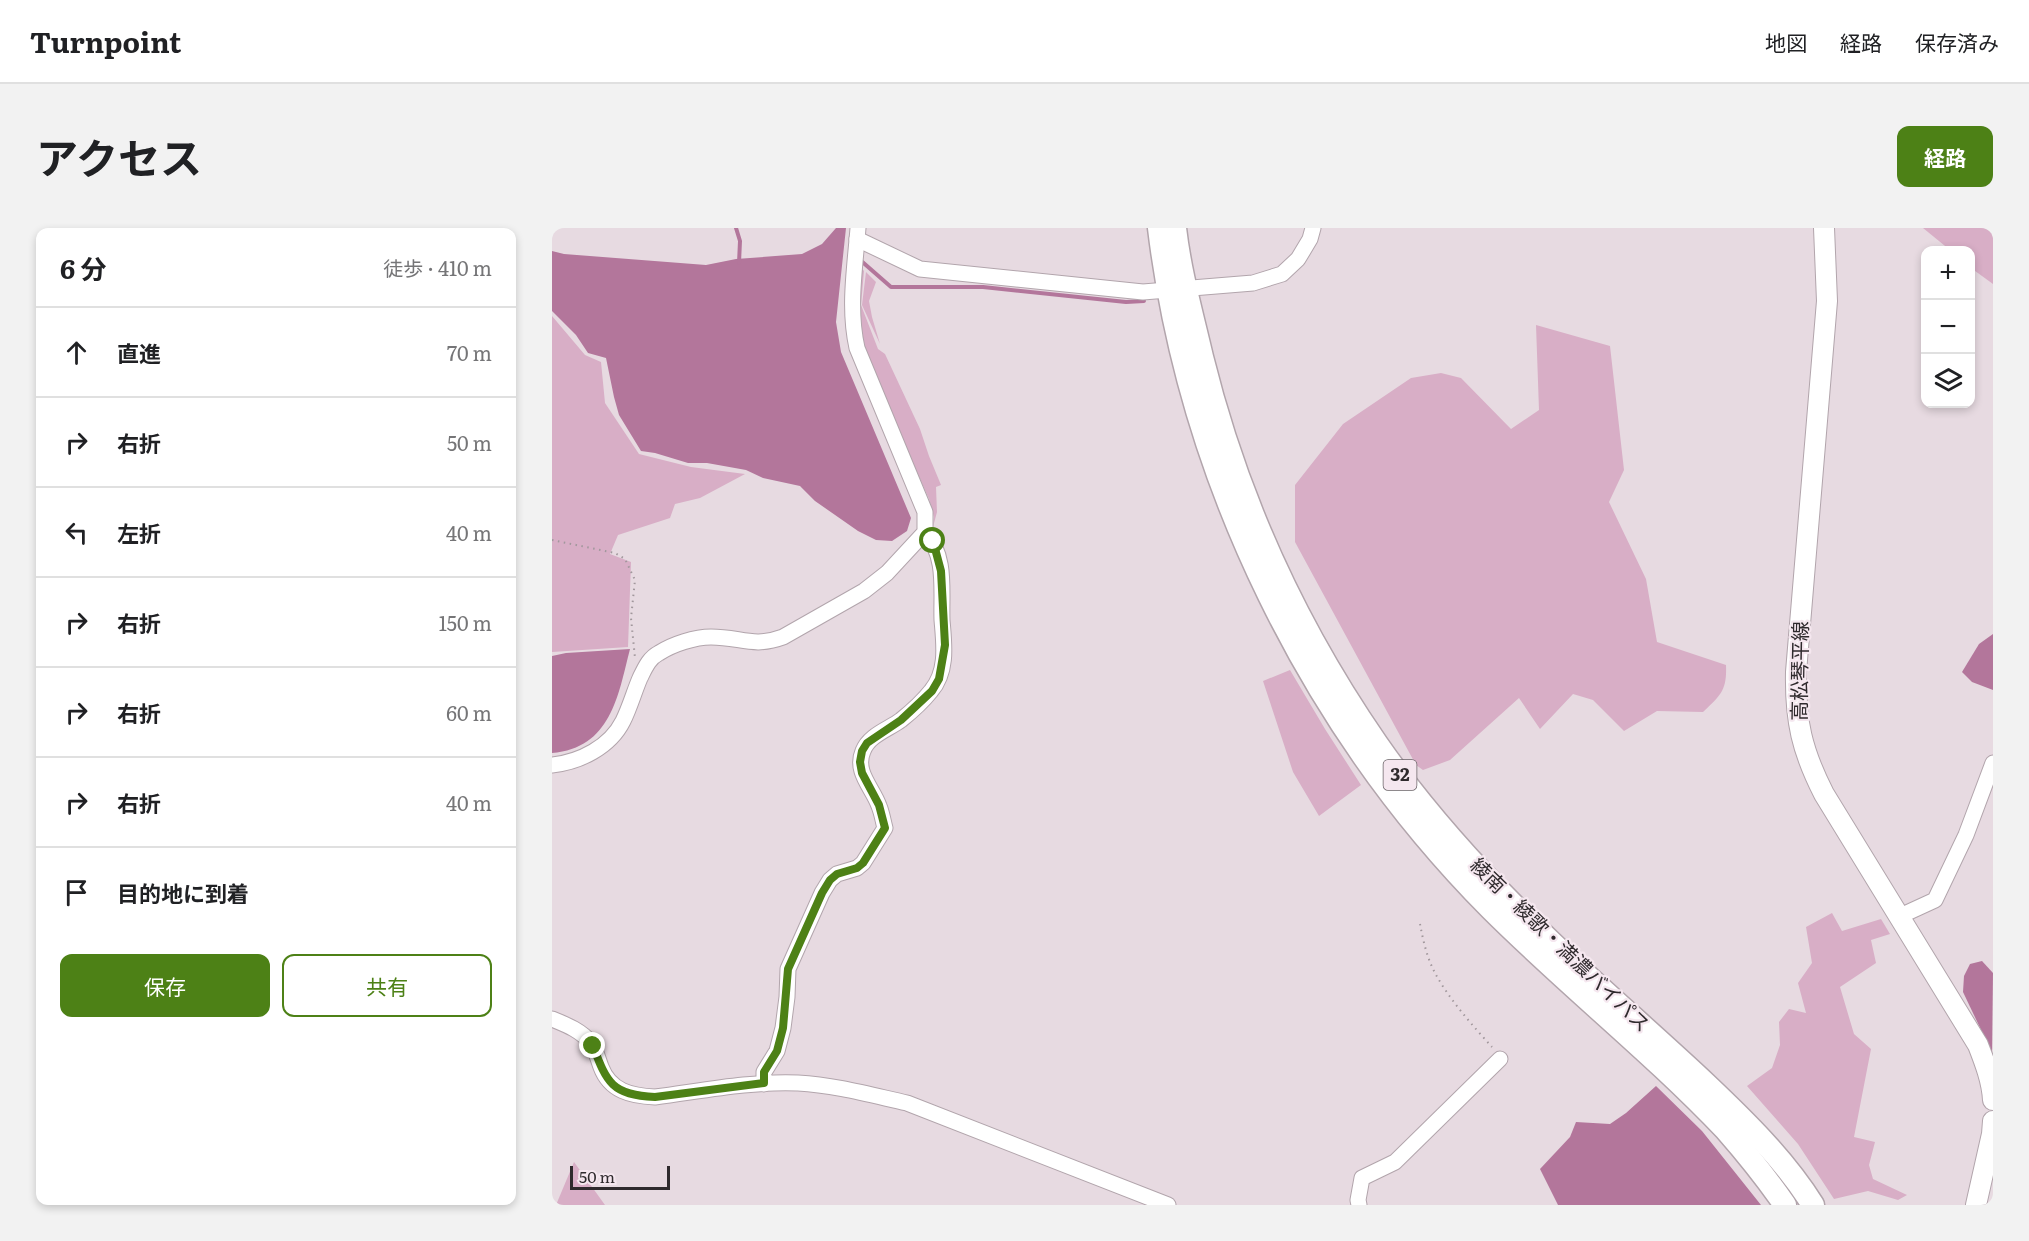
<!DOCTYPE html>
<html lang="ja">
<head>
<meta charset="utf-8">
<style>
	:root { --surface:#fff; --page:#f2f2f2; --text:#202124; --muted:#757577; --line:#e0e0e0; --accent:#4d8116 }
	body { margin:0; font-family:Literata,"Noto Sans JP",serif; background:var(--page); color:var(--text) }
	.controls { position:absolute; right:18px; top:18px; display:grid; overflow:hidden; border-radius:12px; box-shadow:0 3px 9px #0003 }
	.controls button { width:54px; height:54px; display:grid; place-items:center; padding:0; border:0; border-bottom:2px solid var(--line); background:var(--surface); color:var(--text); font:30px sans-serif }
	.scale { position:absolute; left:18px; bottom:15px; width:100px; box-sizing:border-box; padding-left:6px; border:3px solid #2f2a2d; border-top:0; font-size:16px; line-height:21px; white-space:nowrap; color:#2f2a2d; -webkit-text-stroke:4px #f5e7ef; paint-order:stroke }
	.stop { position:absolute; width:18px; height:18px; margin:-14px; border:4px solid #4d8116; border-radius:50%; background:#fff }
	.stop.end { background:#4d8116; border-color:#fff; box-shadow:0 2px 6px #0008 }
	.list { margin:0; padding:0; list-style:none }
	h2 { display:flex; justify-content:space-between; align-items:center; height:78px; margin:0; padding:0 24px; font-size:26px }
	h2 small { font-size:20px; font-weight:400; color:var(--muted) }
	.list li { display:grid; grid-template-columns:39px 1fr auto; gap:18px; align-items:center; box-sizing:border-box; height:90px; padding:0 24px; border-top:2px solid var(--line) }
	.list b { display:block; font-size:22px; white-space:nowrap }
	.list em { font-size:20px; font-style:normal; color:var(--muted) }
	.actions { display:flex; gap:12px; padding:18px 24px }
	.actions a { flex:1; padding:14px 0; border:2px solid var(--accent); border-radius:12px; text-align:center; font-size:21px; color:var(--accent) }
	.actions .main { background:var(--accent); color:#fff }
	.icon { flex:none; width:33px; height:33px; fill:none; stroke:currentColor; stroke-width:2; stroke-linecap:round; stroke-linejoin:round }
	.map { position:relative; flex:none; width:1441px; height:977px; overflow:hidden; border-radius:12px }
	header { display:flex; align-items:center; gap:36px; box-sizing:border-box; height:84px; padding:0 30px; background:var(--surface); border-bottom:2px solid var(--line) }
	header strong { font-size:28px }
	nav { display:flex; gap:33px; margin-inline-start:auto; font-size:21px }
	.intro { display:flex; align-items:center; justify-content:space-between; box-sizing:border-box; height:144px; padding:0 36px }
	h1 { margin:0; font-size:42px }
	.button { padding:15px 27px; border-radius:12px; background:var(--accent); color:#fff; font-size:21px; font-weight:700 }
	main { display:flex; gap:36px; padding:0 36px }
	aside { flex:1; background:var(--surface); border-radius:12px; box-shadow:0 3px 9px #0003 }
	.map>svg:first-child { display:block }
	.green { fill:#d8aec6 }
	.water { fill:#b3769b }
	.lines { fill:none; stroke-linecap:round; stroke-linejoin:round }
	.stream { stroke:#b3769b; stroke-width:4 }
	.minor-casing { stroke:#b2a5ac; stroke-width:17 }
	.major-casing { stroke:#b2a5ac; stroke-width:22 }
	.highway-casing { stroke:#b2a5ac; stroke-width:25 }
	.path { stroke:#a1979c; stroke-width:2; stroke-dasharray:1.5 4.5; stroke-linecap:butt }
	.minor { stroke:#fff; stroke-width:15 }
	.major { stroke:#fff; stroke-width:20 }
	.highway { stroke:#fff; stroke-width:22 }
	.route { stroke:#4d8116; stroke-width:8 }
	.labels { text-anchor:middle; stroke-width:4.5; stroke-linejoin:round; paint-order:stroke }
	.shield { fill:#f5e7ef; stroke:#6a6367; stroke-width:1.5 }
	.shield-label { font-size:18px; font-weight:bold; fill:#2f2a2d }
	.street-label { font-size:20px; fill:#2f2a2d; stroke:#f5e7ef }
</style>
</head>
<body>
<header>
<strong>Turnpoint</strong>
<nav><a>地図</a><a>経路</a><a>保存済み</a></nav>
</header>
<div class="intro"><h1>アクセス</h1><a class="button">経路</a></div>
<main>
<aside>
<h2>6 分<small>徒歩 · 410 m</small></h2>
<ul class="list">
<li><svg class="icon" aria-label="ahead" viewBox="0 0 24 24"><path d="M12 20V5M6 11l6-6 6 6"/></svg><div><b>直進</b></div><em>70 m</em></li>
<li><svg class="icon" aria-label="right" viewBox="0 0 24 24"><path d="M7 20v-9h11M14 6l5 5-5 5"/></svg><div><b>右折</b></div><em>50 m</em></li>
<li><svg class="icon" aria-label="left" viewBox="0 0 24 24"><path d="M17 20v-9H6M10 6l-5 5 5 5"/></svg><div><b>左折</b></div><em>40 m</em></li>
<li><svg class="icon" aria-label="right" viewBox="0 0 24 24"><path d="M7 20v-9h11M14 6l5 5-5 5"/></svg><div><b>右折</b></div><em>150 m</em></li>
<li><svg class="icon" aria-label="right" viewBox="0 0 24 24"><path d="M7 20v-9h11M14 6l5 5-5 5"/></svg><div><b>右折</b></div><em>60 m</em></li>
<li><svg class="icon" aria-label="right" viewBox="0 0 24 24"><path d="M7 20v-9h11M14 6l5 5-5 5"/></svg><div><b>右折</b></div><em>40 m</em></li>
<li><svg class="icon" aria-label="arrive" viewBox="0 0 24 24"><path d="M6 21V4h12l-3 4 3 4H6"/></svg><div><b>目的地に到着</b></div></li>
</ul>
<div class="actions"><a class="main">保存</a><a>共有</a></div>
</aside>
<div class="map">
<svg width="1441" height="977" viewBox="0 0 1441 977">
	<rect width="100%" height="100%" fill="#e7dae1"/>
	<g class="green">
		<polygon points="1371,0 1441,0 1441,56 1419,40 1418,22 1398,22"/>
		<polygon points="308,38 312,43 309,77 326,121 333,126 368,201 377,228 389,257 384,259 385,284 381,299 382,289 377,271 312,125 305,96"/>
		<polygon points="314,44 324,54 317,73 320,89 328,116 310,77"/>
		<polygon points="0,88 33,127 49,134 53,175 87,226 139,239 193,246 148,270 123,276 118,290 66,307 58,326 79,334 76,419 0,424"/>
		<path d="M984 97 1058 118 1072 242 1057 274 1094 351 1105 414 1174 437C1175 462 1169 467 1151 484L1105 483 1072 503 1041 472 1021 466 988 501 967 470 898 532 871 542 864 537 743 314V257L791 196 859 150 889 145 909 150 959 201 987 182Z"/>
		<polygon points="738,442 773,501 809,557 767,588 741,544 711,453"/>
		<polygon points="1280,685 1290,703 1329,691 1338,706 1319,712 1324,735 1288,759 1302,806 1319,821 1302,909 1323,914 1317,937 1321,951 1355,967 1346,972 1316,963 1282,971 1246,916 1195,858 1220,840 1228,817 1227,794 1237,781 1254,785 1246,755 1260,735 1254,699"/>
		<polygon points="22,934 53,977 4,977"/>
	</g>
	<g class="water">
		<polygon points="284,0 294,0 284,94 289,124 359,290 355,303 340,313 324,312 306,303 263,273 248,258 211,250 194,242 155,235 136,235 103,225 89,223 67,187 62,169 54,130 36,125 24,107 0,83 0,23 12,26 154,37 184,31 250,26 270,16"/>
		<polygon points="1441,406 1441,462 1420,454 1410,444 1427,416"/>
		<path d="M78 421C66 468 59 520 0 525V428L14 425Z"/>
		<polygon points="1430,733 1441,745 1440,825 1411,764 1412,748 1418,736"/>
		<polygon points="1104,858 1150,903 1209,977 1006,977 988,941 1018,909 1024,894 1058,896 1074,885"/>
	</g>
	<g class="lines">
		<g class="stream">
			<polyline points="184,0 188,13 187,35"/>
			<polyline points="307,31 339,59 431,59 574,74 592,73"/>
		</g>
		<defs>
			<g id="minor">
				<polyline points="305,11 368,41 591,64 701,55 730,46 746,31 758,11 761,0"/>
				<path d="M0 537C28 534 58 519 71 493 78 479 82 464 88 450 93 440 97 430 107 425 121 416 143 409 159 409 189 409 201 420 231 409L312 363 335 345 373 304V284L305 120C296 80 303 40 306 0"/>
				<polyline points="1346,689 1383,672 1414,607 1441,535"/>
				<path d="M0 791C15 797 30 803 40 816 44 823 46 831 49 839 58 863 79 868 103 869 150 863 198 853 246 855 283 857 319 867 355 875L616 977"/>
				<path d="M212 856V844L225 823 231 800 235 769 236 741 270 665 278 652 285 646 305 640 311 635 333 600C331 593 330 585 327 578 321 560 302 544 311 523 317 507 337 501 349 492 359 484 371 473 379 463 396 443 392 416 390 392 389 363 395 328 373 304"/>
				<polyline points="807,977 806,972 810,950 843,934 948,831"/>
			</g>
			<g id="major">
				<path d="M1272 0 1275 73 1244 444C1243 493 1250 523 1272 566L1426 817C1433 835 1440 853 1441 872"/>
				<polyline points="1424,977 1440,906 1441,893"/>
			</g>
			<g id="highway">
				<path d="M607 0C638 253 759 500 939 681 1015 757 1100 824 1174 902 1195 926 1215 951 1233 977"/>
				<path d="M623 0C628 44 640 86 650 129 684 267 744 399 825 516 875 588 935 653 999 714 1049 762 1103 808 1154 856 1193 893 1232 931 1261 977"/>
			</g>
		</defs>
		<use href="#minor" class="minor-casing"/>
		<use href="#major" class="major-casing"/>
		<use href="#highway" class="highway-casing"/>
		<g class="path">
			<polyline points="0,312 63,325 73,331 83,352 79,390 83,430"/>
			<path d="M868 696C871 712 875 730 883 745 897 771 920 797 940 819"/>
		</g>
		<use href="#minor" class="minor"/>
		<use href="#major" class="major"/>
		<use href="#highway" class="highway"/>
	</g>
	<g class="lines">
		<path class="route" d="M41 818C55 855 60 867 103 869L212 855V844L225 823 231 800 236 741 270 665 278 652 285 646 305 640 311 635 333 600 327 577 310 545 308 534 310 523 315 515 349 492 380 463 387 451 393 417 389 343 381 313"/>
	</g>
	<g class="labels">
		<rect class="shield" x="831.5" y="532" width="33" height="30" rx="4.5"/>
		<g class="shield-label">
			<text x="848" y="553">32</text>
		</g>
		<g class="street-label">
			<text transform="translate(1248 443) rotate(-89)" y="7">高松琴平線</text>
			<text transform="translate(1008 717) rotate(44)" y="7">綾南・綾歌・満濃バイパス</text>
		</g>
	</g>
</svg>
<div class="controls">
<button>+</button>
<button>−</button>
<button><svg class="icon" aria-label="layers" viewBox="0 0 24 24"><path d="M12 4l9 5-9 5-9-5zM3 14l9 5 9-5"/></svg></button>
</div>
<div class="scale">50 m</div>
<div class="stop" style="left:381px;top:313px"></div>
<div class="stop end" style="left:41px;top:818px"></div>
</div>
</main>
</body>
</html>
